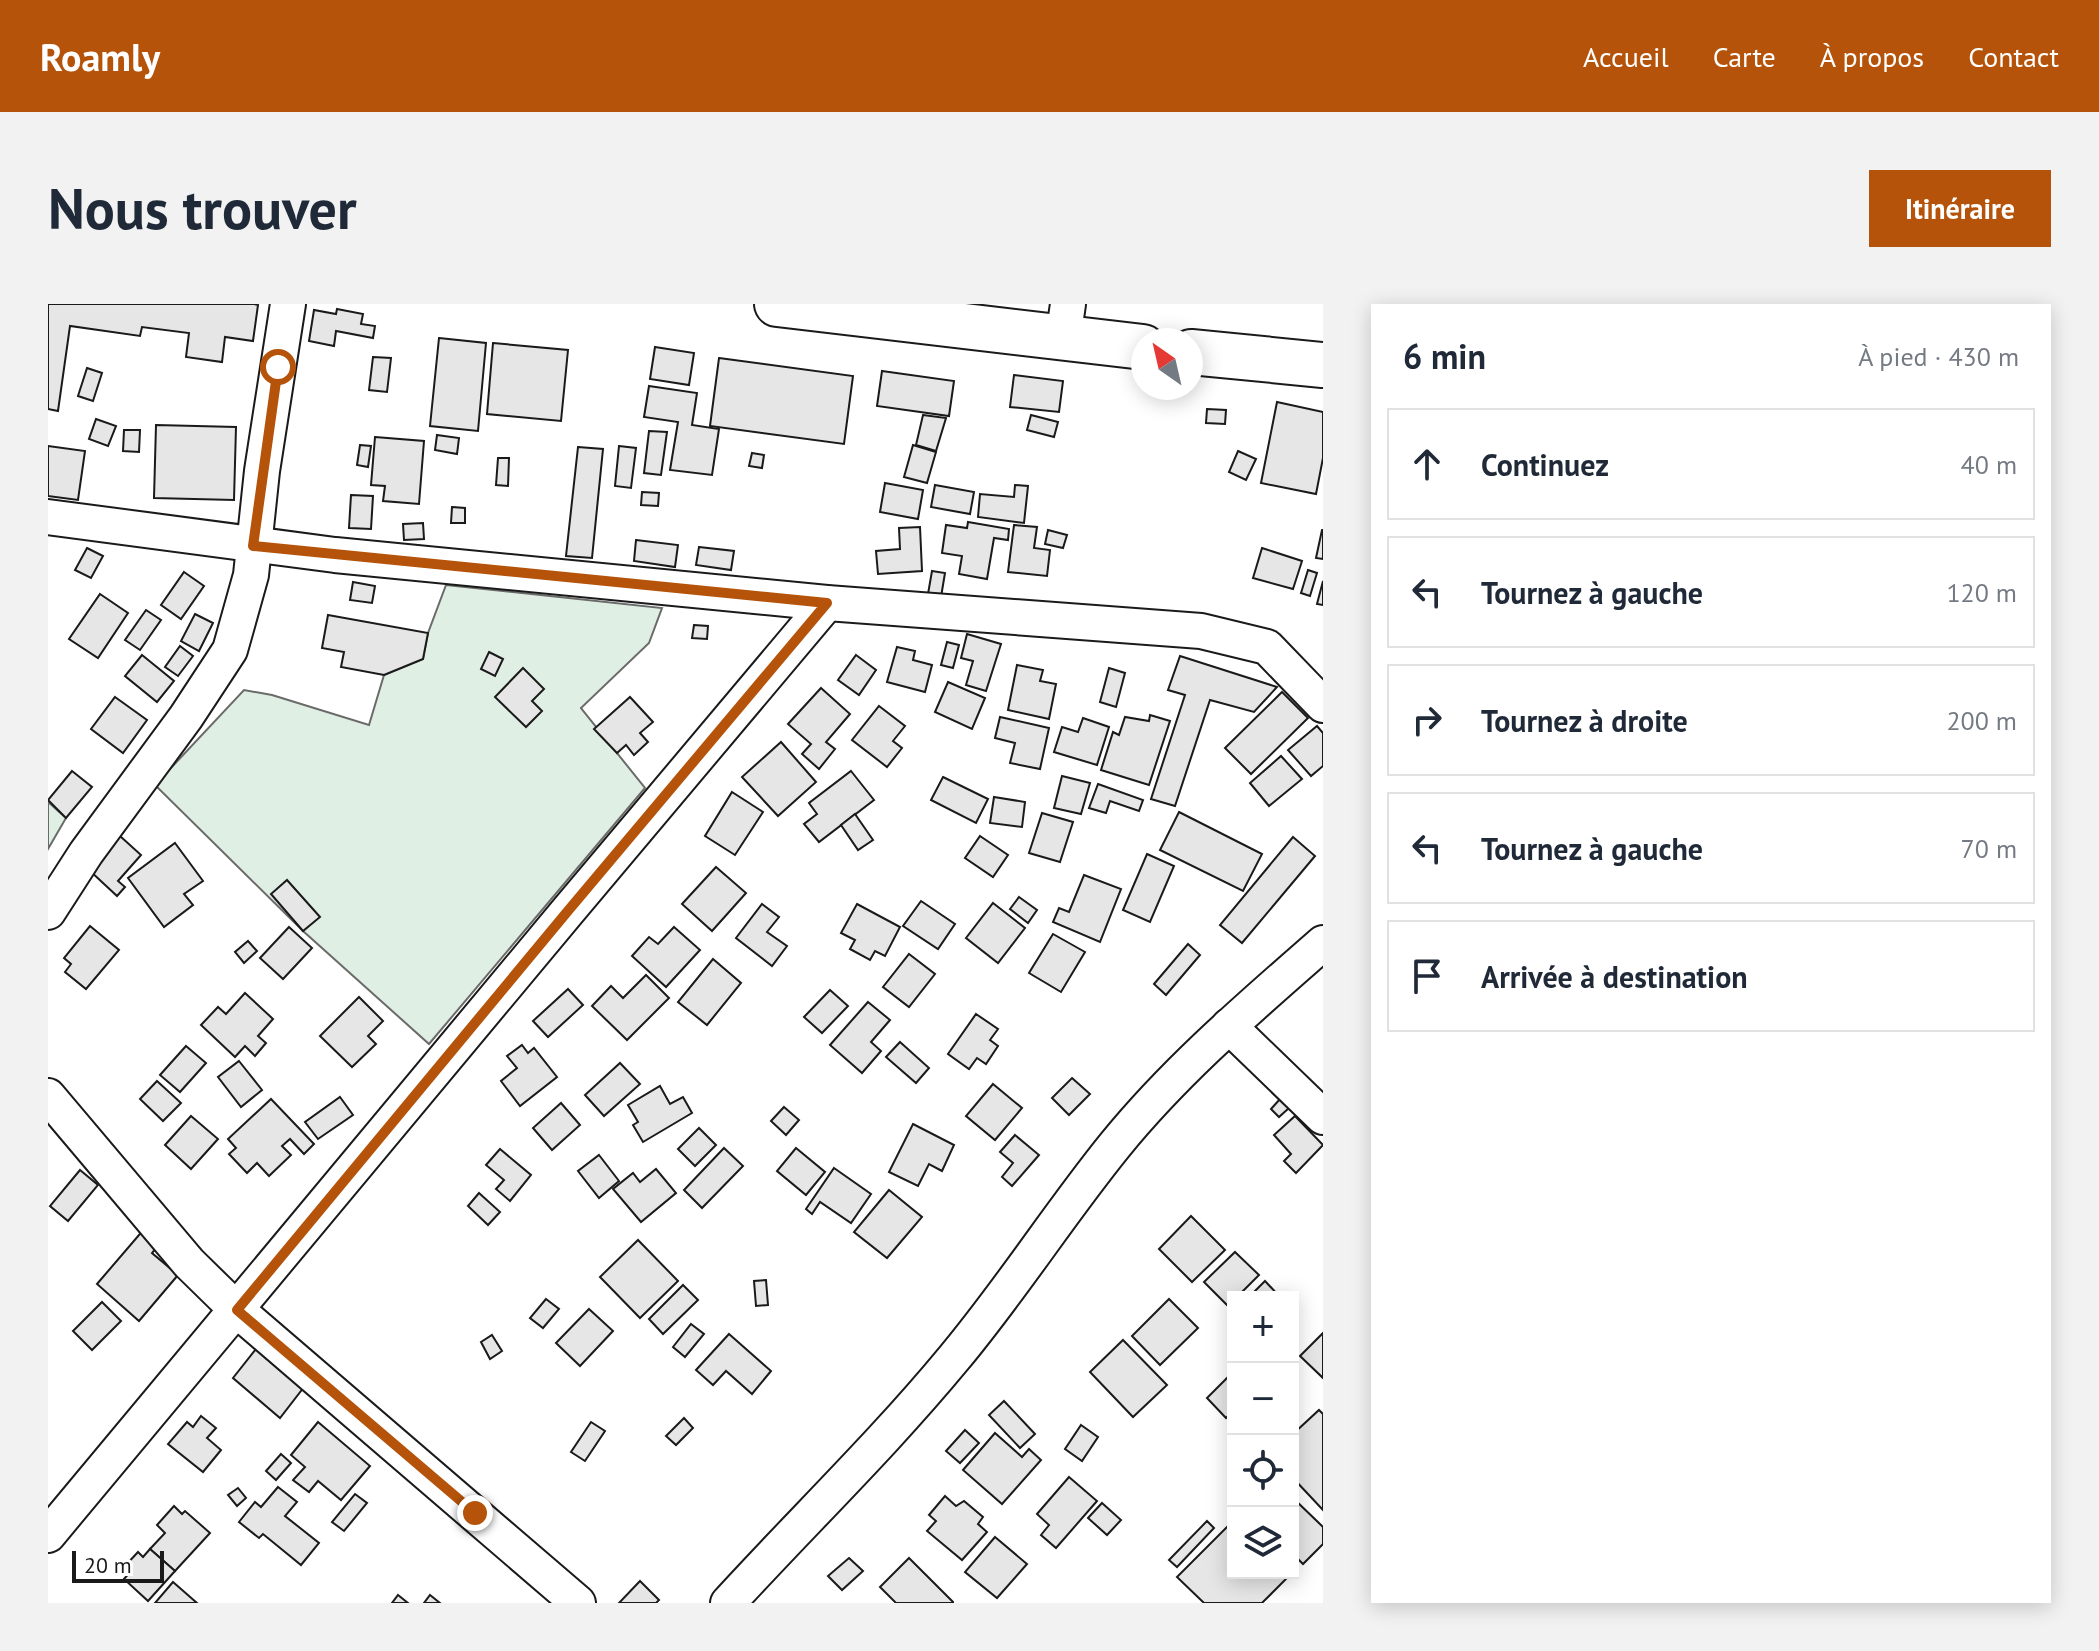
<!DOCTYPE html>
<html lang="fr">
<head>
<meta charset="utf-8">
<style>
	:root { --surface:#fff; --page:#f2f2f3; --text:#1f2937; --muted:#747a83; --line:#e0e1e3; --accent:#b45309 }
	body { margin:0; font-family:"PT Sans",sans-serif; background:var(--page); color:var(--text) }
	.controls { position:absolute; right:24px; bottom:24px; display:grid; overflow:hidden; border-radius:0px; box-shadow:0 4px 20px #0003 }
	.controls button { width:72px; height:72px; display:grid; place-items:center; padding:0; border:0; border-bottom:2px solid var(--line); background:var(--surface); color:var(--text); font:40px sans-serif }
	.compass { position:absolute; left:1083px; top:24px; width:72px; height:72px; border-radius:50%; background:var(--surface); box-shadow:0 4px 20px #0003; rotate:326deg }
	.scale { position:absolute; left:24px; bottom:20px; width:92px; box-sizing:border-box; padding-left:8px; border:4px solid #1a1a1a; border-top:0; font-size:22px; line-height:28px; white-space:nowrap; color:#1a1a1a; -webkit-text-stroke:6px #fff; paint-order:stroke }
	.stop { position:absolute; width:24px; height:24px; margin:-18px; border:6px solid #b45309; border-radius:50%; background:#fff }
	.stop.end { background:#b45309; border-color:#fff; box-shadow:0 2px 8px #0008 }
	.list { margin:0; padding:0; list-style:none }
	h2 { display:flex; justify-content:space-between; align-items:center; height:104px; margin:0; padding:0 32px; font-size:34px }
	h2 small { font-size:26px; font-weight:400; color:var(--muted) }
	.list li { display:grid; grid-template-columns:52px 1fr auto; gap:24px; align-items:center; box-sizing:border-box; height:112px; margin:0 16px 16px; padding:0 16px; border:2px solid var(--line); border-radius:0px }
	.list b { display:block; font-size:30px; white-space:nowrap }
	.list em { font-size:26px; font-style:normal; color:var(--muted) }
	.icon { flex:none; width:44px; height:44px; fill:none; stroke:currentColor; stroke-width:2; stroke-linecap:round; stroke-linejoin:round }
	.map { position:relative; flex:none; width:1275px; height:1299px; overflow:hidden; border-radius:0px }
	header { display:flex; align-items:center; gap:48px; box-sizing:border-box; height:112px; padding:0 40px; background:var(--accent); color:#fff }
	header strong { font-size:38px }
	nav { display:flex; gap:44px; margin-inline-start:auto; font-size:28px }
	.intro { display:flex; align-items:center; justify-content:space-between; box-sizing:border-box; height:192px; padding:0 48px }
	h1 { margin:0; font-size:56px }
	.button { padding:20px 36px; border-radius:0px; background:var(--accent); color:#fff; font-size:28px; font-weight:700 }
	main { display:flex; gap:48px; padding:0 48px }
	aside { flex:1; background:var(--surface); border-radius:0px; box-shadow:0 4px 20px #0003 }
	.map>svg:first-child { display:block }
	.green { fill:#e0efe3; stroke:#6a6a6a; stroke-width:2 }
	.building { fill:#e6e6e6; stroke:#1a1a1a; stroke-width:2 }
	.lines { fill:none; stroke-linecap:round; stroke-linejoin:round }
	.minor-casing { stroke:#1a1a1a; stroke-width:38 }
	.highway-casing { stroke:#1a1a1a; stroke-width:48 }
	.minor { stroke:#fff; stroke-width:34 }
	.highway { stroke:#fff; stroke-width:44 }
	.route { stroke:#b45309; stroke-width:10 }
</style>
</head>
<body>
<header>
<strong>Roamly</strong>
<nav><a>Accueil</a><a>Carte</a><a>À propos</a><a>Contact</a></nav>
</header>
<div class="intro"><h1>Nous trouver</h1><a class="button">Itinéraire</a></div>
<main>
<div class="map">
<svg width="1275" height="1299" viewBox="0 0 1275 1299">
	<rect width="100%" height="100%" fill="#fff"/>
	<g class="green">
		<polygon points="398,281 614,304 601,339 533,404 597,484 381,740 255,627 107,481 196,386 224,391 321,421 336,371 375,355 380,329"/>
		<polygon points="0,498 18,514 0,545"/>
	</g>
	<g class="building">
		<polygon points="0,0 206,0 210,1 205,37 177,33 174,58 138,53 141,29 94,23 92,32 22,22 10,107 0,105"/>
		<polygon points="289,5 315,10 313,20 327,22 325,34 288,27 286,42 261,37 266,6 288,10"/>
		<polygon points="391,34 438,39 430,127 382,122"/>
		<polygon points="445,39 520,46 513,117 439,110"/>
		<polygon points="607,43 646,49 641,81 602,75"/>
		<polygon points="325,53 343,54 339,88 321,86"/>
		<polygon points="671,54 805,72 796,140 662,122"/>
		<polygon points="39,64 54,69 45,97 30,92"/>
		<polygon points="834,67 906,77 901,112 829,102"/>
		<polygon points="966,71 1015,77 1011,108 962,103"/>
		<polygon points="601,82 649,89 644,121 671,125 664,171 622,166 630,118 596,113"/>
		<polygon points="1229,98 1275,108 1275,154 1268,190 1213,179"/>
		<polygon points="1159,105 1178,106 1177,120 1158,119"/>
		<polygon points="875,111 898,114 888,147 868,141"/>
		<polygon points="983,111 1010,118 1006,133 979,126"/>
		<polygon points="48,115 68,122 60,142 41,135"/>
		<polygon points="108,121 188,123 186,196 106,194"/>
		<polygon points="76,126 92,126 91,148 75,147"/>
		<polygon points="601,127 619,128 613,171 596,169"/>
		<polygon points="389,131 411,134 409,150 387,146"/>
		<polygon points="327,133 376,137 371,200 335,197 337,182 323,181"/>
		<polygon points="312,141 323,142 320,163 309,161"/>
		<polygon points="865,141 888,148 879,179 856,173"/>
		<polygon points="0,142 37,147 30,196 0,192"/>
		<polygon points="571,142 588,144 583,184 567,182"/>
		<polygon points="530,143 555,145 544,254 518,252"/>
		<polygon points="1190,147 1208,155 1198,176 1181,168"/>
		<polygon points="704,149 716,151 714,164 701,162"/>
		<polygon points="450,154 461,154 460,182 448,181"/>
		<polygon points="837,179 875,186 870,215 832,208"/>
		<polygon points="887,181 926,188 922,210 883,203"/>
		<polygon points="967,181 980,182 976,219 930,213 932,190 966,193"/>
		<polygon points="594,188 611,189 610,202 593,201"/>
		<polygon points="303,191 325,192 323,225 301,224"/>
		<polygon points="404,203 417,204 417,219 403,219"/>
		<polygon points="920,218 961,225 960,236 946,234 939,275 911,270 914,252 894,249 898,221 919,224"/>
		<polygon points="375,219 376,235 356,236 355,220"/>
		<polygon points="966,221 989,223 986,244 1002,246 999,272 960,268"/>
		<polygon points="872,223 874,267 830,270 828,247 852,245 851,224"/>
		<polygon points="1000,226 1019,231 1015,244 997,240"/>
		<polygon points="1274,226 1275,226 1275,255 1268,254"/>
		<polygon points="588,236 630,241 627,263 586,257"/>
		<polygon points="651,243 686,247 683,266 648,261"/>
		<polygon points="39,244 55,252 43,274 27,266"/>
		<polygon points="1214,244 1254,257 1245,285 1205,274"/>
		<polygon points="1260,266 1269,269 1262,292 1253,289"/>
		<polygon points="884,267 897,269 893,293 880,290"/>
		<polygon points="136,268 156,282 133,315 113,301"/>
		<polygon points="1275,277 1275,301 1269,300"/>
		<polygon points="305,278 327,282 324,299 302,296"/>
		<polygon points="52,290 80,309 50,354 21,335"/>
		<polygon points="98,306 113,316 92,346 77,336"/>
		<polygon points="147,310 165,319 151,347 133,337"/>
		<polygon points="280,311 380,329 375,355 336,371 293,363 296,348 274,344"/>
		<polygon points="646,321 660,322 659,335 644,334"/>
		<polygon points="919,330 953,340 938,387 918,381 925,357 913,354"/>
		<polygon points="899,338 911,341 905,364 893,361"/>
		<polygon points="132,342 145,352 130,372 117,363"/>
		<polygon points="849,343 867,347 865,356 884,361 877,388 839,378"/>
		<polygon points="441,348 455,355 447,372 433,365"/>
		<polygon points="94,351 126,377 109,398 77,372"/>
		<polygon points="808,351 828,366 811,391 790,376"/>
		<polygon points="1132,352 1229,383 1206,408 1162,396 1127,502 1103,495 1137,391 1120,386"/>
		<polygon points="969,361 995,366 992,377 1008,380 1001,415 960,406"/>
		<polygon points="475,364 496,385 484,397 494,407 478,423 447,393"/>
		<polygon points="1061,364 1077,369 1068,403 1052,398"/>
		<polygon points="900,378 937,394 924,425 887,408"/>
		<polygon points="773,384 802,410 778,438 787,445 771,465 754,450 763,440 740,420"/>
		<polygon points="1234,388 1260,414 1203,470 1177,444"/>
		<polygon points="67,393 99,416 75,449 43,425"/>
		<polygon points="582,393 605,418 592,429 600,438 586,451 578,441 569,449 546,425"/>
		<polygon points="831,402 857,422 845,437 854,444 839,463 804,436"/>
		<polygon points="1102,411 1122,417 1101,481 1053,466 1065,428 1071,431 1077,413 1101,417"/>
		<polygon points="952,413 1001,424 992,465 962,459 967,439 947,434"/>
		<polygon points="1035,414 1061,423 1049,461 1006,448 1014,423 1030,428"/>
		<polygon points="1269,422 1275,429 1275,462 1263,472 1240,446"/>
		<polygon points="733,438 768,478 730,512 694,473"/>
		<polygon points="1233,452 1254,475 1221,502 1202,479"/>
		<polygon points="24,467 44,483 18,514 0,496"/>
		<polygon points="803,467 826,496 771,538 756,520 769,510 761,499"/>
		<polygon points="1014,472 1042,479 1033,510 1006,504"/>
		<polygon points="895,473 940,495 928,519 883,496"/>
		<polygon points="1050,480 1095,496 1091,507 1062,497 1058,509 1041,504"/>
		<polygon points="684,488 715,508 687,551 657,532"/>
		<polygon points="946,493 977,498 974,523 942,519"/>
		<polygon points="1131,508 1214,550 1195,587 1112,546"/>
		<polygon points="994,509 1025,518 1012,558 981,549"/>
		<polygon points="807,510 825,536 810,546 793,521"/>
		<polygon points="72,532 93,551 70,577 77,583 69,592 41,566"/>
		<polygon points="932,532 960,551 945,573 917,554"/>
		<polygon points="1245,533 1267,552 1194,639 1172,621"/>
		<polygon points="127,539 155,577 136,590 145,601 116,623 80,574"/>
		<polygon points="1099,550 1126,562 1102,618 1075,606"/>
		<polygon points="668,563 698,589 664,627 634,600"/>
		<polygon points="1036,571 1073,585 1052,638 1005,618 1011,604 1021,608"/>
		<polygon points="239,576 272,613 255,627 223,590"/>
		<polygon points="971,593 989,606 980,619 962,605"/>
		<polygon points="873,597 907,620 890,645 855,622"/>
		<polygon points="945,599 977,624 950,659 918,634"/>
		<polygon points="714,600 731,613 719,628 739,642 724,662 688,634"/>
		<polygon points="809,600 852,623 837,652 827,647 822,656 802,645 807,636 793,629"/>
		<polygon points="42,622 71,646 38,685 17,668 23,660 16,654"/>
		<polygon points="241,623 264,644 235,675 212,654"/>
		<polygon points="626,623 652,646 618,683 584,652 601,633 610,640"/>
		<polygon points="1005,630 1037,648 1013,688 981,669"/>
		<polygon points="200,637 209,647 196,659 187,648"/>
		<polygon points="1140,640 1152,651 1118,691 1106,680"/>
		<polygon points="861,650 887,670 861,703 835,683"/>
		<polygon points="665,655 693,679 659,721 630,698"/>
		<polygon points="598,671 621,694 579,736 544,702 563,682 575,694"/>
		<polygon points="520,685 535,701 500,733 485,717"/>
		<polygon points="782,686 800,702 774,729 756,713"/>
		<polygon points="197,689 225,715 210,732 218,739 207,752 197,742 187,753 153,721 170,703 178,710"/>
		<polygon points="311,693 335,717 320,732 328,740 304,763 272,732"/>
		<polygon points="820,698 842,716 823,738 833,747 814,769 782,741"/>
		<polygon points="928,710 950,725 942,736 950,742 938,760 929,754 921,765 900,750"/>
		<polygon points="852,738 881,764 868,779 838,753"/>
		<polygon points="474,741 480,749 486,744 509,773 472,802 453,777 469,764 459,752"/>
		<polygon points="138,742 158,759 132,788 112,771"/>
		<polygon points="191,757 214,786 193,803 170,773"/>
		<polygon points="572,759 592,780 556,812 537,791"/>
		<polygon points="1024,774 1042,790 1021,811 1004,794"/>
		<polygon points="109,777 133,799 115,817 92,795"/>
		<polygon points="945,780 974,804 947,836 918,812"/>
		<polygon points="612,782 622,800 635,793 644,809 595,838 585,821 590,818 580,801"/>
		<polygon points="292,793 305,811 270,835 257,818"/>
		<polygon points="223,795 266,840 256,850 242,835 234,842 243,851 221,872 209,859 199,869 181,850 188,844 180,835"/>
		<polygon points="1232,795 1241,804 1231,813 1223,805"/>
		<polygon points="513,799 532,821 504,846 485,824"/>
		<polygon points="736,803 751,816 738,831 723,817"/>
		<polygon points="143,812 170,835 143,865 117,841"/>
		<polygon points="1247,812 1275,841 1248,869 1236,857 1243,850 1226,831"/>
		<polygon points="865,820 906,841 894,867 881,860 870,882 841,868"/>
		<polygon points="651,824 668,841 647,862 630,845"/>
		<polygon points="967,831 991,851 964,882 954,873 965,859 952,848"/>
		<polygon points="676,844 695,862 654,904 636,886"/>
		<polygon points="748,844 777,868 758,891 729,867"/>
		<polygon points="452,845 483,871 462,897 448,885 456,876 438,861"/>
		<polygon points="551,851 571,877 551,894 530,867"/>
		<polygon points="786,864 823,890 803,919 772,898 764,910 758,905"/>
		<polygon points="608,865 628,889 593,918 565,885 585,869 592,878"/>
		<polygon points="32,866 50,881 20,917 2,902"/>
		<polygon points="841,886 874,913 839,954 806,928"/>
		<polygon points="431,889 452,908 440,921 420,902"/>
		<polygon points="1143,912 1177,946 1144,978 1111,945"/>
		<polygon points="97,924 113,938 104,949 130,971 91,1017 49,980"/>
		<polygon points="590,936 630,977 592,1014 552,973"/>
		<polygon points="1187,948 1211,971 1189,993 1185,993 1180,1002 1156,978"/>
		<polygon points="718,976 720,1001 708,1002 706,977"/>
		<polygon points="1217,977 1232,993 1201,993"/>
		<polygon points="635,981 650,996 615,1030 601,1015"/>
		<polygon points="498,995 511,1005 495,1024 482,1014"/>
		<polygon points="1121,995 1150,1024 1112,1061 1084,1032"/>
		<polygon points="54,998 73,1017 44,1046 25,1027"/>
		<polygon points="541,1005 565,1027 532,1062 508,1039"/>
		<polygon points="643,1020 656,1030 637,1053 625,1043"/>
		<polygon points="1275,1029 1275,1074 1252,1052"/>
		<polygon points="681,1030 723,1067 704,1090 678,1067 665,1081 648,1066"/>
		<polygon points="444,1031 454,1047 442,1055 433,1038"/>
		<polygon points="1075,1036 1119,1081 1085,1113 1042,1068"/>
		<polygon points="208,1045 256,1083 232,1114 185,1074"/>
		<polygon points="1185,1068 1185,1107 1178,1114 1159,1094"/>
		<polygon points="956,1097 987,1130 972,1144 941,1111"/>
		<polygon points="1271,1106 1275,1110 1275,1206 1245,1174 1245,1130"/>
		<polygon points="153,1112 168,1124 159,1134 173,1146 155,1168 120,1140 139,1118 145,1123"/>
		<polygon points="636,1114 645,1124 628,1141 618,1132"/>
		<polygon points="270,1118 322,1162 293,1196 270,1177 261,1188 245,1176 257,1163 243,1151"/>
		<polygon points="543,1118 557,1127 537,1157 523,1148"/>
		<polygon points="1033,1121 1050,1133 1034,1157 1017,1145"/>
		<polygon points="917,1126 931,1139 912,1159 898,1147"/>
		<polygon points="947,1129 974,1153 981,1145 993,1156 954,1200 915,1166"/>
		<polygon points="233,1150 243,1159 228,1176 218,1167"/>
		<polygon points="1021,1173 1049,1197 1008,1244 993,1231 1001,1221 989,1210"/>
		<polygon points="230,1183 249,1198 237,1212 271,1239 253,1261 215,1230 211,1234 191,1218 207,1198 213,1203"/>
		<polygon points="190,1184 198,1194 189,1202 180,1191"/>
		<polygon points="307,1190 319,1199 296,1227 284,1218"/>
		<polygon points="897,1192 908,1202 916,1197 935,1213 930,1220 939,1228 914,1256 879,1227 888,1217 881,1211"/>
		<polygon points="1245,1194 1275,1223 1275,1240 1255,1260 1248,1253 1245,1256"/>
		<polygon points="1054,1199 1073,1216 1059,1231 1040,1214"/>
		<polygon points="126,1202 134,1210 137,1207 162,1229 127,1267 102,1245 117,1229 109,1221"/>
		<polygon points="1159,1217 1166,1224 1129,1263 1121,1256"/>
		<polygon points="1183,1219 1185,1269 1233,1269 1238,1275 1214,1299 1156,1299 1129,1273"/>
		<polygon points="947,1233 979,1260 949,1294 917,1268"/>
		<polygon points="102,1245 127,1267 100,1297 76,1275 83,1267 77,1262 90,1248 95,1253"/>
		<polygon points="801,1254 815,1267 794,1286 780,1272"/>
		<polygon points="861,1254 905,1298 905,1299 848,1299 832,1283"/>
		<polygon points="592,1277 611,1296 608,1299 571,1299"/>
		<polygon points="125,1278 149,1299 107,1299"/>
		<polygon points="350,1291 360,1299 344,1299"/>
		<polygon points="382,1291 392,1299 376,1299"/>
	</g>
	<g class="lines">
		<defs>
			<g id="minor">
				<polyline points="1015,35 1020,0"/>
				<polyline points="0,213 287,251 779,299 1153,327 1219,343 1275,401"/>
				<polyline points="0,608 38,549 138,413 182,346 203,271 214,167 240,0"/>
				<polyline points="1181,722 1275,813"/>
				<polyline points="0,792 141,959 189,1006 530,1299"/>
				<polyline points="0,1231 519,608 779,299"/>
				<path d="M680 1299C755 1217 835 1140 906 1054 963 986 1011 910 1067 841 1128 766 1202 703 1275 639"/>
			</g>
			<g id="highway">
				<polyline points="729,0 1095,43"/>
				<polyline points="1143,48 1275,61"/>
			</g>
		</defs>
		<use href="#minor" class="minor-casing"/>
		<use href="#highway" class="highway-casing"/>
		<use href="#minor" class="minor"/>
		<use href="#highway" class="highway"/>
	</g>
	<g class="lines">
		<polyline class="route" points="230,63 205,242 779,299 519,608 189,1006 427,1209"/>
	</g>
</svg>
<div class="controls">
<button>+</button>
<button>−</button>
<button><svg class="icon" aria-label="locate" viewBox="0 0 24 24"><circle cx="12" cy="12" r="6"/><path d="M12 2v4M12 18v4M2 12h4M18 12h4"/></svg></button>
<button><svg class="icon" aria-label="layers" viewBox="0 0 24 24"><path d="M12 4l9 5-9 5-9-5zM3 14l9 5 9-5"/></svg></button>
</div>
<svg class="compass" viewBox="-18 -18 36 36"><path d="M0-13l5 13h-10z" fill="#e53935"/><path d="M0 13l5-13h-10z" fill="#747a83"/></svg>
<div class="scale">20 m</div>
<div class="stop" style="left:230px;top:63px"></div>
<div class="stop end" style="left:427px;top:1209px"></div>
</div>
<aside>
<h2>6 min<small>À pied · 430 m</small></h2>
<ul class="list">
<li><svg class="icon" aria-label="ahead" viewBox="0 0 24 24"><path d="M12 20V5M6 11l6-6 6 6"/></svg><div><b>Continuez</b></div><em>40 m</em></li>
<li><svg class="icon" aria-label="left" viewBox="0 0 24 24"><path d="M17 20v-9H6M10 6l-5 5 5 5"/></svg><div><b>Tournez à gauche</b></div><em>120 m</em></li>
<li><svg class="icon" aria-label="right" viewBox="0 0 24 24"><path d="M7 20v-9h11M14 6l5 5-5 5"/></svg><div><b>Tournez à droite</b></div><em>200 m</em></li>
<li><svg class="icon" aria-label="left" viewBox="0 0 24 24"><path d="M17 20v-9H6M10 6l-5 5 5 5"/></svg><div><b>Tournez à gauche</b></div><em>70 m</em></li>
<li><svg class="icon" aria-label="arrive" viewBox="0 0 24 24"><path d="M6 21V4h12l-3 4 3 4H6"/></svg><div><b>Arrivée à destination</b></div></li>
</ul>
</aside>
</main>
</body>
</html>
